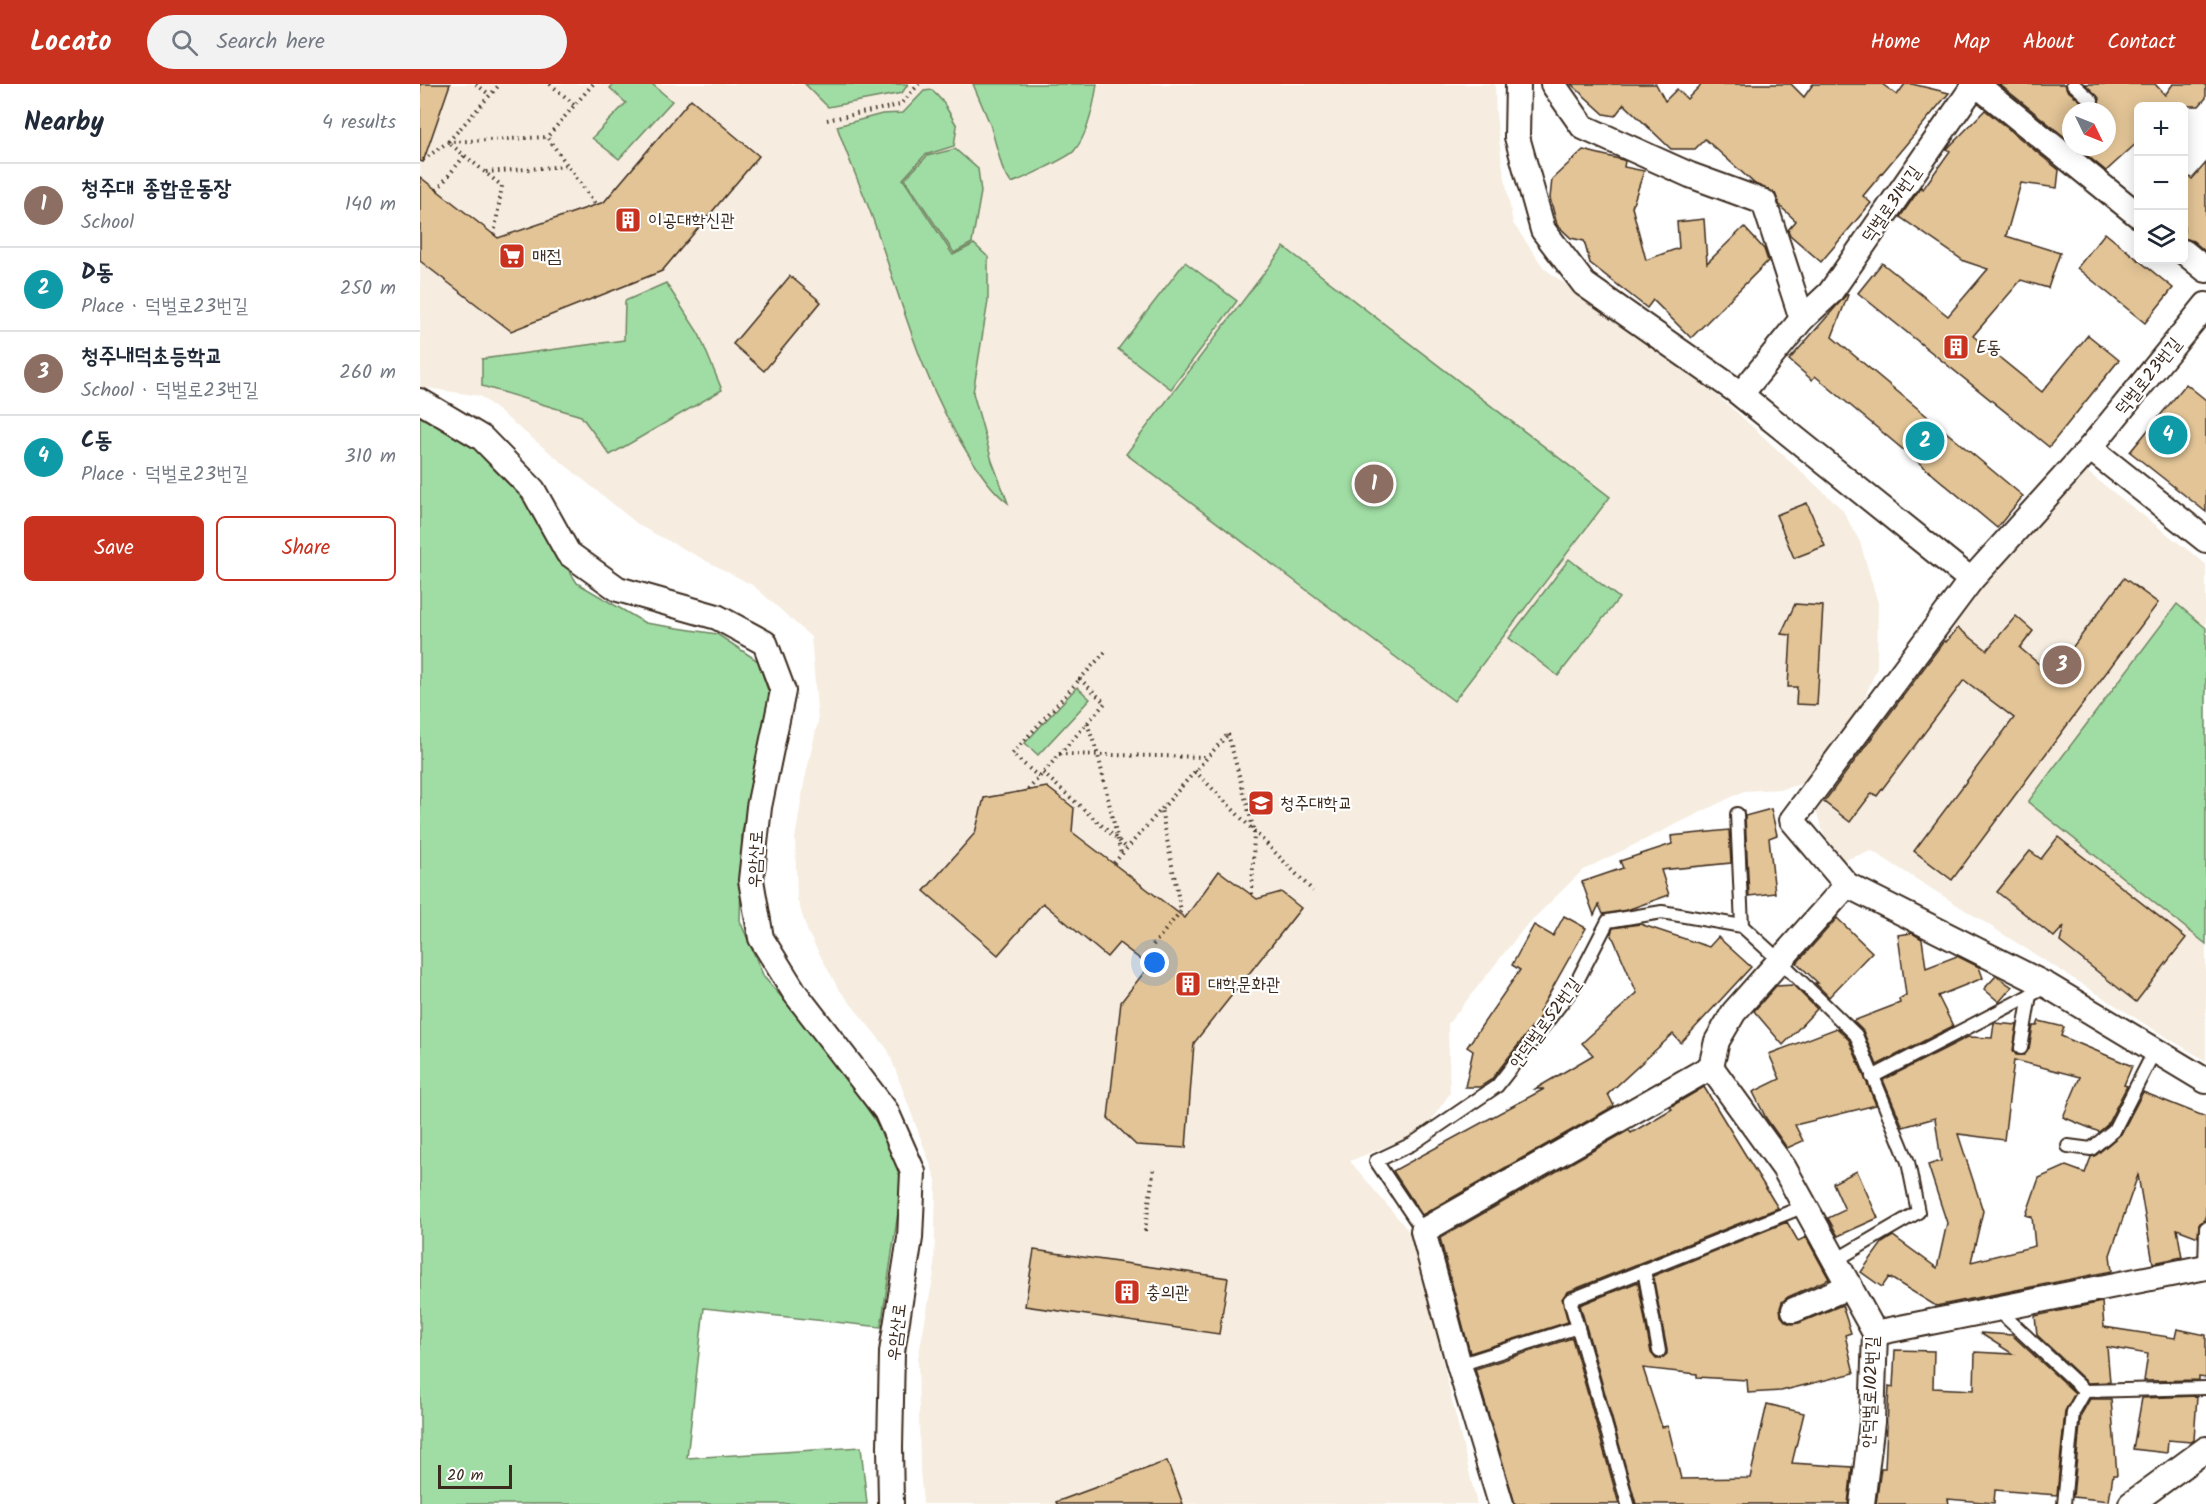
<!DOCTYPE html>
<html lang="en">
<head>
<meta charset="utf-8">
<style>
	:root { --surface:#fff; --page:#f2f2f3; --text:#1f2937; --muted:#747a83; --line:#e0e1e3; --accent:#c8321e }
	body { margin:0; font-family:Kalam,"Poor Story",sans-serif; background:var(--page); color:var(--text) }
	.controls { position:absolute; right:18px; top:18px; display:grid; overflow:hidden; border-radius:9px; box-shadow:0 3px 15px #0003 }
	.controls button { width:54px; height:54px; display:grid; place-items:center; padding:0; border:0; border-bottom:2px solid var(--line); background:var(--surface); color:var(--text); font:30px sans-serif }
	.compass { position:absolute; left:1642px; top:18px; width:54px; height:54px; border-radius:50%; background:var(--surface); box-shadow:0 3px 15px #0003; rotate:133deg }
	.scale { position:absolute; left:18px; bottom:15px; width:74px; box-sizing:border-box; padding-left:6px; border:3px solid #3b2a1e; border-top:0; font-size:16px; line-height:21px; white-space:nowrap; color:#3b2a1e; -webkit-text-stroke:4px #fff; paint-order:stroke }
	.you { position:absolute; left:735px; top:879px; width:21px; height:21px; margin:-15px; border:4px solid #fff; border-radius:50%; background:#1a73e8; box-shadow:0 0 0 9px #1a73e833 }
	.badge { display:grid; place-items:center; width:39px; height:39px; border-radius:50%; background:var(--accent); color:#fff; font-size:20px; font-weight:700 }
	.pin { position:absolute; translate:-50% -50%; border:3px solid #fff; box-shadow:0 2px 6px #0006 }
	.list { margin:0; padding:0; list-style:none }
	h2 { display:flex; justify-content:space-between; align-items:center; height:78px; margin:0; padding:0 24px; font-size:26px }
	h2 small { font-size:20px; font-weight:400; color:var(--muted) }
	.list li { display:grid; grid-template-columns:39px 1fr auto; gap:18px; align-items:center; box-sizing:border-box; height:84px; padding:0 24px; border-top:2px solid var(--line) }
	.list b { display:block; font-size:22px; white-space:nowrap }
	.list p { margin:0; font-size:20px; white-space:nowrap; color:var(--muted) }
	.list em { font-size:20px; font-style:normal; color:var(--muted) }
	.actions { display:flex; gap:12px; padding:18px 24px }
	.actions a { flex:1; padding:14px 0; border:2px solid var(--accent); border-radius:9px; text-align:center; font-size:21px; color:var(--accent) }
	.actions .main { background:var(--accent); color:#fff }
	.icon { flex:none; width:33px; height:33px; fill:none; stroke:currentColor; stroke-width:2; stroke-linecap:round; stroke-linejoin:round }
	.map { position:relative; flex:none; width:1786px; height:1420px; overflow:hidden }
	header { display:flex; align-items:center; gap:36px; box-sizing:border-box; height:84px; padding:0 30px; background:var(--accent); color:#fff }
	header strong { font-size:28px }
	nav { display:flex; gap:33px; margin-inline-start:auto; font-size:21px }
	.search { width:420px; height:54px; background:var(--page); display:flex; align-items:center; gap:15px; box-sizing:border-box; padding:0 21px; border-radius:33px; color:var(--muted); font-size:22px }
	main { display:flex }
	aside { flex:1; background:var(--surface) }
	.map>svg:first-child { display:block }
	.built { fill:#f6ede0 }
	.green { fill:#a0dda4; stroke:#6e8461; stroke-width:1.5 }
	.building { fill:#e2c496; stroke:#3b2a1e; stroke-width:1.5 }
	.lines { fill:none; stroke-linecap:round; stroke-linejoin:round }
	.service-casing { stroke:#3b2a1e; stroke-width:16 }
	.minor-casing { stroke:#3b2a1e; stroke-width:28 }
	.path { stroke:#3b2a1e; stroke-width:4; stroke-dasharray:1.5 4.5; stroke-linecap:butt }
	.service { stroke:#fff; stroke-width:12 }
	.minor { stroke:#fff; stroke-width:24 }
	.labels { text-anchor:middle; stroke-width:4.5; stroke-linejoin:round; paint-order:stroke }
	.street-label { font-size:18px; fill:#3b2a1e; stroke:#fff }
	.poi-label { font-size:18px; fill:#3b2a1e; stroke:#fff; text-anchor:start }
</style>
</head>
<body>
<header>
<strong>Locato</strong>
<div class="search"><svg class="icon" aria-label="search" viewBox="0 0 24 24"><circle cx="10" cy="10" r="6"/><path d="M15 15l6 6"/></svg>Search here</div>
<nav><a>Home</a><a>Map</a><a>About</a><a>Contact</a></nav>
</header>
<main>
<aside>
<h2>Nearby<small>4 results</small></h2>
<ul class="list">
<li><span class="badge" style="background:#8d6e63">1</span><div><b>청주대 종합운동장</b><p>School</p></div><em>140 m</em></li>
<li><span class="badge" style="background:#0f9aa8">2</span><div><b>D동</b><p>Place · 덕벌로23번길</p></div><em>250 m</em></li>
<li><span class="badge" style="background:#8d6e63">3</span><div><b>청주내덕초등학교</b><p>School · 덕벌로23번길</p></div><em>260 m</em></li>
<li><span class="badge" style="background:#0f9aa8">4</span><div><b>C동</b><p>Place · 덕벌로23번길</p></div><em>310 m</em></li>
</ul>
<div class="actions"><a class="main">Save</a><a>Share</a></div>
</aside>
<div class="map">
<svg width="1786" height="1420" viewBox="0 0 1786 1420">
	<rect width="100%" height="100%" fill="#fff"/>
	<filter id="ink" filterUnits="userSpaceOnUse"><feTurbulence type="fractalNoise" baseFrequency=".0167" numOctaves="2"/><feDisplacementMap in="SourceGraphic" scale="12" xChannelSelector="R" yChannelSelector="G"/><feConvolveMatrix kernelMatrix="1 2 1 2 8 2 1 2 1" color-interpolation-filters="sRGB"/></filter>
	<g filter="url(#ink)">
		<g class="built">
			<polygon points="0,0 1075,0 1076,31 1082,78 1093,139 1124,184 1174,222 1248,272 1311,323 1422,425 1440,458 1458,519 1457,584 1425,661 1397,696 1362,705 1324,707 1163,786 1105,843 1028,940 1030,1009 1004,1047 930,1077 992,1151 1057,1420 503,1420 500,1386 498,1274 514,1189 516,1096 468,966 418,904 388,849 377,815 375,755 384,699 398,637 391,553 334,502 220,442 60,312 0,303"/>
			<polygon points="1657,380 1786,480 1786,977 1728,942 1452,767 1414,779 1393,719 1578,471"/>
		</g>
		<g class="green">
			<polygon points="194,0 232,0 252,17 199,75 172,54 206,19 190,4"/>
			<polygon points="385,0 488,0 482,9 408,23"/>
			<path d="M553 0H677C674 20 668 51 654 67 649 73 601 96 591 99L583 86 570 40Z"/>
			<path d="M512 6 523 18 537 42 534 62 505 71 483 95 533 171 554 160 568 173V217L553 309 572 377 588 419C571 406 560 388 548 370 503 300 482 219 455 141 444 108 428 76 417 42L462 30 483 29 504 7Z"/>
			<polygon points="535,65 558,85 561,108 552,159 534,169 485,95 507,72"/>
			<polygon points="864,163 1190,413 1034,617 706,370"/>
			<polygon points="765,178 817,217 751,305 698,265"/>
			<polygon points="246,199 279,250 302,306 190,371 161,332 62,302 62,275 204,256 205,217"/>
			<polygon points="0,329 55,361 102,412 157,499 225,539 297,550 338,577 351,615 322,749 320,837 344,893 406,964 459,1042 483,1095 461,1243 284,1224 267,1374 441,1363 447,1420 0,1420"/>
			<polygon points="1149,475 1199,514 1138,592 1089,554"/>
			<polygon points="1757,520 1786,544 1786,860 1608,718"/>
			<polygon points="657,603 670,615 618,671 605,659"/>
		</g>
		<g class="building">
			<polygon points="0,0 30,0 3,78 0,77"/>
			<polygon points="1151,0 1236,0 1245,17 1257,5 1267,15 1282,0 1371,0 1384,13 1393,0 1462,0 1477,11 1485,0 1492,0 1529,9 1443,112 1451,119 1401,178 1370,151 1368,146 1376,137 1360,122 1355,109 1335,100 1285,55 1275,65 1251,65 1204,20 1195,32 1184,30"/>
			<polygon points="1579,0 1645,0 1647,6 1671,25 1678,22 1680,15 1665,0 1735,0 1745,11 1753,0 1786,0 1786,14 1779,22 1719,22 1719,57 1686,87 1657,63 1687,63 1687,27 1651,27 1651,58"/>
			<polygon points="271,15 339,72 242,187 91,247 0,177 0,93 78,154 184,118"/>
			<polygon points="1565,26 1639,86 1637,104 1601,99 1586,152 1640,169 1628,204 1601,196 1553,252 1622,308 1668,251 1699,276 1629,363 1438,209 1462,179 1528,232 1568,185 1544,177 1480,133 1501,103 1503,105 1530,67 1527,65 1529,63"/>
			<polygon points="1163,66 1203,76 1205,77 1204,83 1224,87 1212,123 1226,176 1259,164 1257,138 1284,135 1287,179 1324,143 1344,165 1348,177 1271,254 1233,216 1227,224 1170,179 1164,157 1151,154 1137,141 1130,114 1132,95"/>
			<polygon points="1786,79 1786,168 1773,157 1764,154 1764,88 1772,95"/>
			<polygon points="1685,149 1753,204 1725,239 1657,184"/>
			<polygon points="370,192 401,218 344,287 313,260"/>
			<polygon points="1427,210 1428,211 1412,253 1603,412 1577,444 1395,292 1392,296 1369,276"/>
			<polygon points="1766,300 1786,316 1786,428 1710,368"/>
			<polygon points="1387,419 1405,462 1374,474 1356,431"/>
			<polygon points="1704,494 1738,519 1532,796 1494,767 1594,634 1544,596 1457,712 1452,709 1430,738 1404,718 1524,557 1526,558 1538,544 1567,566 1596,532 1613,547 1600,564 1632,591"/>
			<polygon points="1375,520 1403,522 1397,621 1376,620 1377,603 1368,603 1371,551 1361,550"/>
			<polygon points="627,703 654,724 652,748 765,834 799,787 837,815 861,808 881,824 774,959 766,1064 716,1061 688,1034 701,918 729,882 699,859 687,873 623,819 578,871 504,807 555,749 564,714"/>
			<polygon points="1351,725 1357,751 1349,754 1355,809 1329,812 1325,732"/>
			<polygon points="1309,746 1311,779 1241,786 1249,811 1207,826 1183,830 1179,821 1174,831 1162,798 1203,784 1200,777 1252,760 1251,752"/>
			<polygon points="1638,753 1766,854 1716,918 1640,858 1644,842 1634,853 1577,808 1610,767 1621,775"/>
			<polygon points="1144,832 1166,844 1119,928 1122,930 1071,996 1060,1003 1045,1003 1053,967 1047,963 1100,886 1092,881 1114,841 1133,852"/>
			<polygon points="1417,834 1452,868 1409,913 1395,899 1398,899 1377,879"/>
			<polygon points="1220,840 1289,863 1298,853 1331,883 1261,959 1253,950 1188,1010 1194,1022 1002,1131 973,1087 1124,1005 1115,1005 1173,971 1162,959 1217,909 1191,849 1193,844"/>
			<polygon points="1492,849 1502,855 1506,884 1537,872 1559,883 1563,894 1518,912 1533,942 1457,981 1443,947 1433,937 1480,919 1479,915 1486,911 1478,851"/>
			<polygon points="1576,892 1592,903 1579,918 1564,905"/>
			<polygon points="1373,901 1397,925 1363,961 1334,927 1356,902"/>
			<polygon points="1619,937 1644,943 1641,952 1712,982 1704,1001 1707,1002 1687,1041 1679,1048 1643,1033 1660,993 1594,976 1584,1056 1538,1050 1563,1127 1551,1178 1615,1162 1612,1133 1606,1131 1619,1094 1646,1082 1665,1089 1671,1073 1676,1071 1701,1050 1723,1008 1786,1033 1786,1131 1784,1136 1779,1140 1778,1153 1757,1145 1762,1173 1733,1179 1718,1091 1690,1171 1692,1187 1516,1222 1469,1193 1462,1203 1441,1188 1462,1159 1473,1152 1517,1184 1527,1139 1508,1081 1521,1077 1515,1034 1483,1043 1463,996 1548,953 1572,954 1574,939 1597,941 1593,966 1596,971 1604,971 1609,965 1613,942 1617,942"/>
			<polygon points="1417,944 1429,956 1456,1021 1375,1041 1383,1057 1367,1064 1346,1034 1333,1008 1360,995 1349,970"/>
			<polygon points="1284,1003 1358,1124 1147,1208 1142,1215 1148,1238 1050,1269 1020,1154 1209,1046 1211,1049 1252,1025 1250,1023"/>
			<polygon points="1437,1087 1458,1134 1418,1152 1408,1134 1425,1126 1413,1099"/>
			<polygon points="1367,1138 1378,1157 1386,1153 1409,1195 1368,1213 1362,1218 1360,1224 1361,1232 1366,1238 1372,1240 1379,1239 1422,1221 1431,1249 1425,1251 1434,1289 1361,1307 1328,1309 1327,1296 1277,1293 1277,1290 1223,1284 1242,1343 1248,1342 1261,1395 1330,1394 1347,1320 1384,1329 1372,1379 1432,1383 1428,1420 1216,1420 1160,1221 1218,1198 1231,1269 1236,1275 1241,1275 1247,1270 1247,1266 1233,1192"/>
			<polygon points="614,1166 808,1194 799,1250 605,1222"/>
			<polygon points="1682,1218 1684,1243 1755,1254 1757,1245 1786,1251 1786,1294 1779,1293 1779,1296 1724,1297 1728,1270 1687,1263 1690,1298 1668,1299 1617,1251 1615,1232"/>
			<polygon points="1560,1249 1592,1251 1655,1309 1645,1327 1637,1411 1575,1406 1574,1419 1528,1415 1529,1420 1456,1420 1461,1384 1465,1384 1469,1302 1473,1303 1475,1266 1514,1267 1513,1304 1554,1306 1555,1268 1593,1270"/>
			<polygon points="1152,1254 1199,1420 1095,1420 1055,1285"/>
			<polygon points="1777,1312 1774,1356 1771,1358 1748,1356 1747,1369 1713,1365 1722,1314"/>
			<polygon points="1670,1315 1691,1315 1697,1391 1693,1391 1689,1417 1653,1413 1661,1331"/>
			<polygon points="747,1377 763,1420 637,1420 636,1418"/>
		</g>
		<g class="lines">
			<defs>
				<g id="service">
					<polyline points="1653,0 1672,17"/>
					<polyline points="1317,730 1322,842"/>
					<polyline points="1601,964 1610,911"/>
					<polyline points="1452,993 1628,902"/>
					<polyline points="1648,1062 1671,1065 1694,1046 1735,966"/>
					<polyline points="1003,1147 956,1077 992,1060 1077,1002 1154,903 1188,837 1242,828 1322,842 1359,876 1436,951 1488,1078 1498,1128 1416,1176"/>
					<polyline points="1785,1184 1786,1144"/>
					<polyline points="1224,1186 1239,1267"/>
					<polyline points="1577,1225 1665,1307 1786,1304"/>
					<polyline points="1039,1281 1158,1243"/>
					<polyline points="1208,1420 1150,1216 1385,1122"/>
					<polyline points="1644,1420 1653,1328 1665,1307"/>
				</g>
				<g id="minor">
					<polyline points="1098,0 1097,53 1123,146 1164,200 1315,306 1551,496"/>
					<polyline points="1133,0 1163,43 1270,91 1344,118 1382,235"/>
					<polyline points="1556,0 1718,131"/>
					<polyline points="1764,168 1786,186"/>
					<polyline points="1321,310 1382,235 1410,209 1555,0"/>
					<polyline points="0,317 62,354 113,406 148,469 198,505 297,533 345,559 363,607 339,723 331,796 341,854 375,909 466,1027 493,1088 490,1154 472,1268 470,1363 471,1420"/>
					<polyline points="1670,364 1786,456"/>
					<polyline points="1427,801 1372,736 1551,496 1670,364 1786,221"/>
					<polyline points="1291,983 1364,1084 1455,1249 1452,1338 1442,1420"/>
					<polyline points="1374,1226 1430,1202"/>
					<polyline points="1455,1249 1786,1183"/>
					<polyline points="1081,1420 1039,1281 1003,1147 1291,983 1297,957 1314,928 1427,801 1628,902 1786,997"/>
					<polyline points="1711,1420 1786,1365"/>
				</g>
			</defs>
			<use href="#service" class="service-casing"/>
			<use href="#minor" class="minor-casing"/>
			<g class="path">
				<polyline points="56,0 70,11"/>
				<polyline points="130,0 155,21"/>
				<polyline points="173,0 127,53 176,121"/>
				<polyline points="407,36 480,21 499,0"/>
				<polyline points="3,76 28,58 127,53"/>
				<polyline points="66,88 148,82"/>
				<polyline points="17,106 45,71"/>
				<polyline points="74,151 82,102 28,58 80,0"/>
				<polyline points="667,639 678,671 701,770"/>
				<polyline points="808,650 834,747 832,811"/>
				<polyline points="639,670 787,673"/>
				<polyline points="775,687 893,807"/>
				<polyline points="623,689 707,764"/>
				<polyline points="619,693 592,670 660,595"/>
				<polyline points="608,706 685,619 660,595 687,566"/>
				<polyline points="694,779 808,650"/>
				<polyline points="733,861 761,827 741,725"/>
				<polyline points="725,1147 734,1083"/>
			</g>
			<use href="#service" class="service"/>
			<use href="#minor" class="minor"/>
		</g>
	</g>
	<defs>
		<symbol id="building-square" viewBox="-11 -11 22 22"><rect x="-9" y="-9" width="18" height="18" rx="4" fill="#c8321e" stroke="#fff"/><path d="M-4-6H4V6H1V3H-1V6H-4ZM-2.5-4.3h1.7v1.8h-1.7ZM.8-4.3h1.7v1.8H.8ZM-2.5-1h1.7V.8h-1.7ZM.8-1h1.7V.8H.8Z" fill="#fff"/></symbol>
		<symbol id="supermarket-square" viewBox="-11 -11 22 22"><rect x="-9" y="-9" width="18" height="18" rx="4" fill="#c8321e" stroke="#fff"/><path d="M-6-5.5h2.5l.6 2H6L4.5 2H-2.5L-4.4-4H-6ZM-1.5 3.2a1.3 1.3 0 1 0 .1 0ZM3 3.2a1.3 1.3 0 1 0 .1 0Z" fill="#fff"/></symbol>
		<symbol id="university-square" viewBox="-11 -11 22 22"><rect x="-9" y="-9" width="18" height="18" rx="4" fill="#c8321e" stroke="#fff"/><path d="M0-5L7-2L0 1L-7-2ZM-4 1L0 2.5L4 1V4Q0 6-4 4Z" fill="#fff"/></symbol>
	</defs>
	<g fill-rule="evenodd">
		<use href="#building-square" x="193" y="121" width="30" height="30"/>
		<use href="#supermarket-square" x="77" y="157" width="30" height="30"/>
		<use href="#building-square" x="1521" y="248" width="30" height="30"/>
		<use href="#university-square" x="826" y="704" width="30" height="30"/>
		<use href="#building-square" x="753" y="885" width="30" height="30"/>
		<use href="#building-square" x="692" y="1193" width="30" height="30"/>
	</g>
	<g class="labels">
		<g class="street-label">
			<text transform="translate(1471 120) rotate(-55)" y="6">덕벌로31번길</text>
			<text transform="translate(1728 292) rotate(-51)" y="6">덕벌로23번길</text>
			<text transform="translate(335 775) rotate(-87)" y="6">우암산로</text>
			<text transform="translate(1125 939) rotate(-54)" y="6">안덕벌로52번길</text>
			<text transform="translate(476 1248) rotate(-83)" y="6">우암산로</text>
			<text transform="translate(1450 1308) rotate(-88)" y="6">안덕벌로102번길</text>
		</g>
		<g class="poi-label">
			<text x="228" y="142">이공대학신관</text>
			<text x="112" y="178">매점</text>
			<text x="1556" y="269">E동</text>
			<text x="860" y="725">청주대학교</text>
			<text x="788" y="906">대학문화관</text>
			<text x="726" y="1214">충의관</text>
		</g>
	</g>
</svg>
<div class="controls">
<button>+</button>
<button>−</button>
<button><svg class="icon" aria-label="layers" viewBox="0 0 24 24"><path d="M12 4l9 5-9 5-9-5zM3 14l9 5 9-5"/></svg></button>
</div>
<svg class="compass" viewBox="-18 -18 36 36"><path d="M0-13l5 13h-10z" fill="#e53935"/><path d="M0 13l5-13h-10z" fill="#747a83"/></svg>
<div class="scale">20 m</div>
<div class="you"></div>
<div class="pin badge" style="left:954px;top:400px;background:#8d6e63">1</div>
<div class="pin badge" style="left:1505px;top:357px;background:#0f9aa8">2</div>
<div class="pin badge" style="left:1642px;top:581px;background:#8d6e63">3</div>
<div class="pin badge" style="left:1748px;top:351px;background:#0f9aa8">4</div>
</div>
</main>
</body>
</html>
